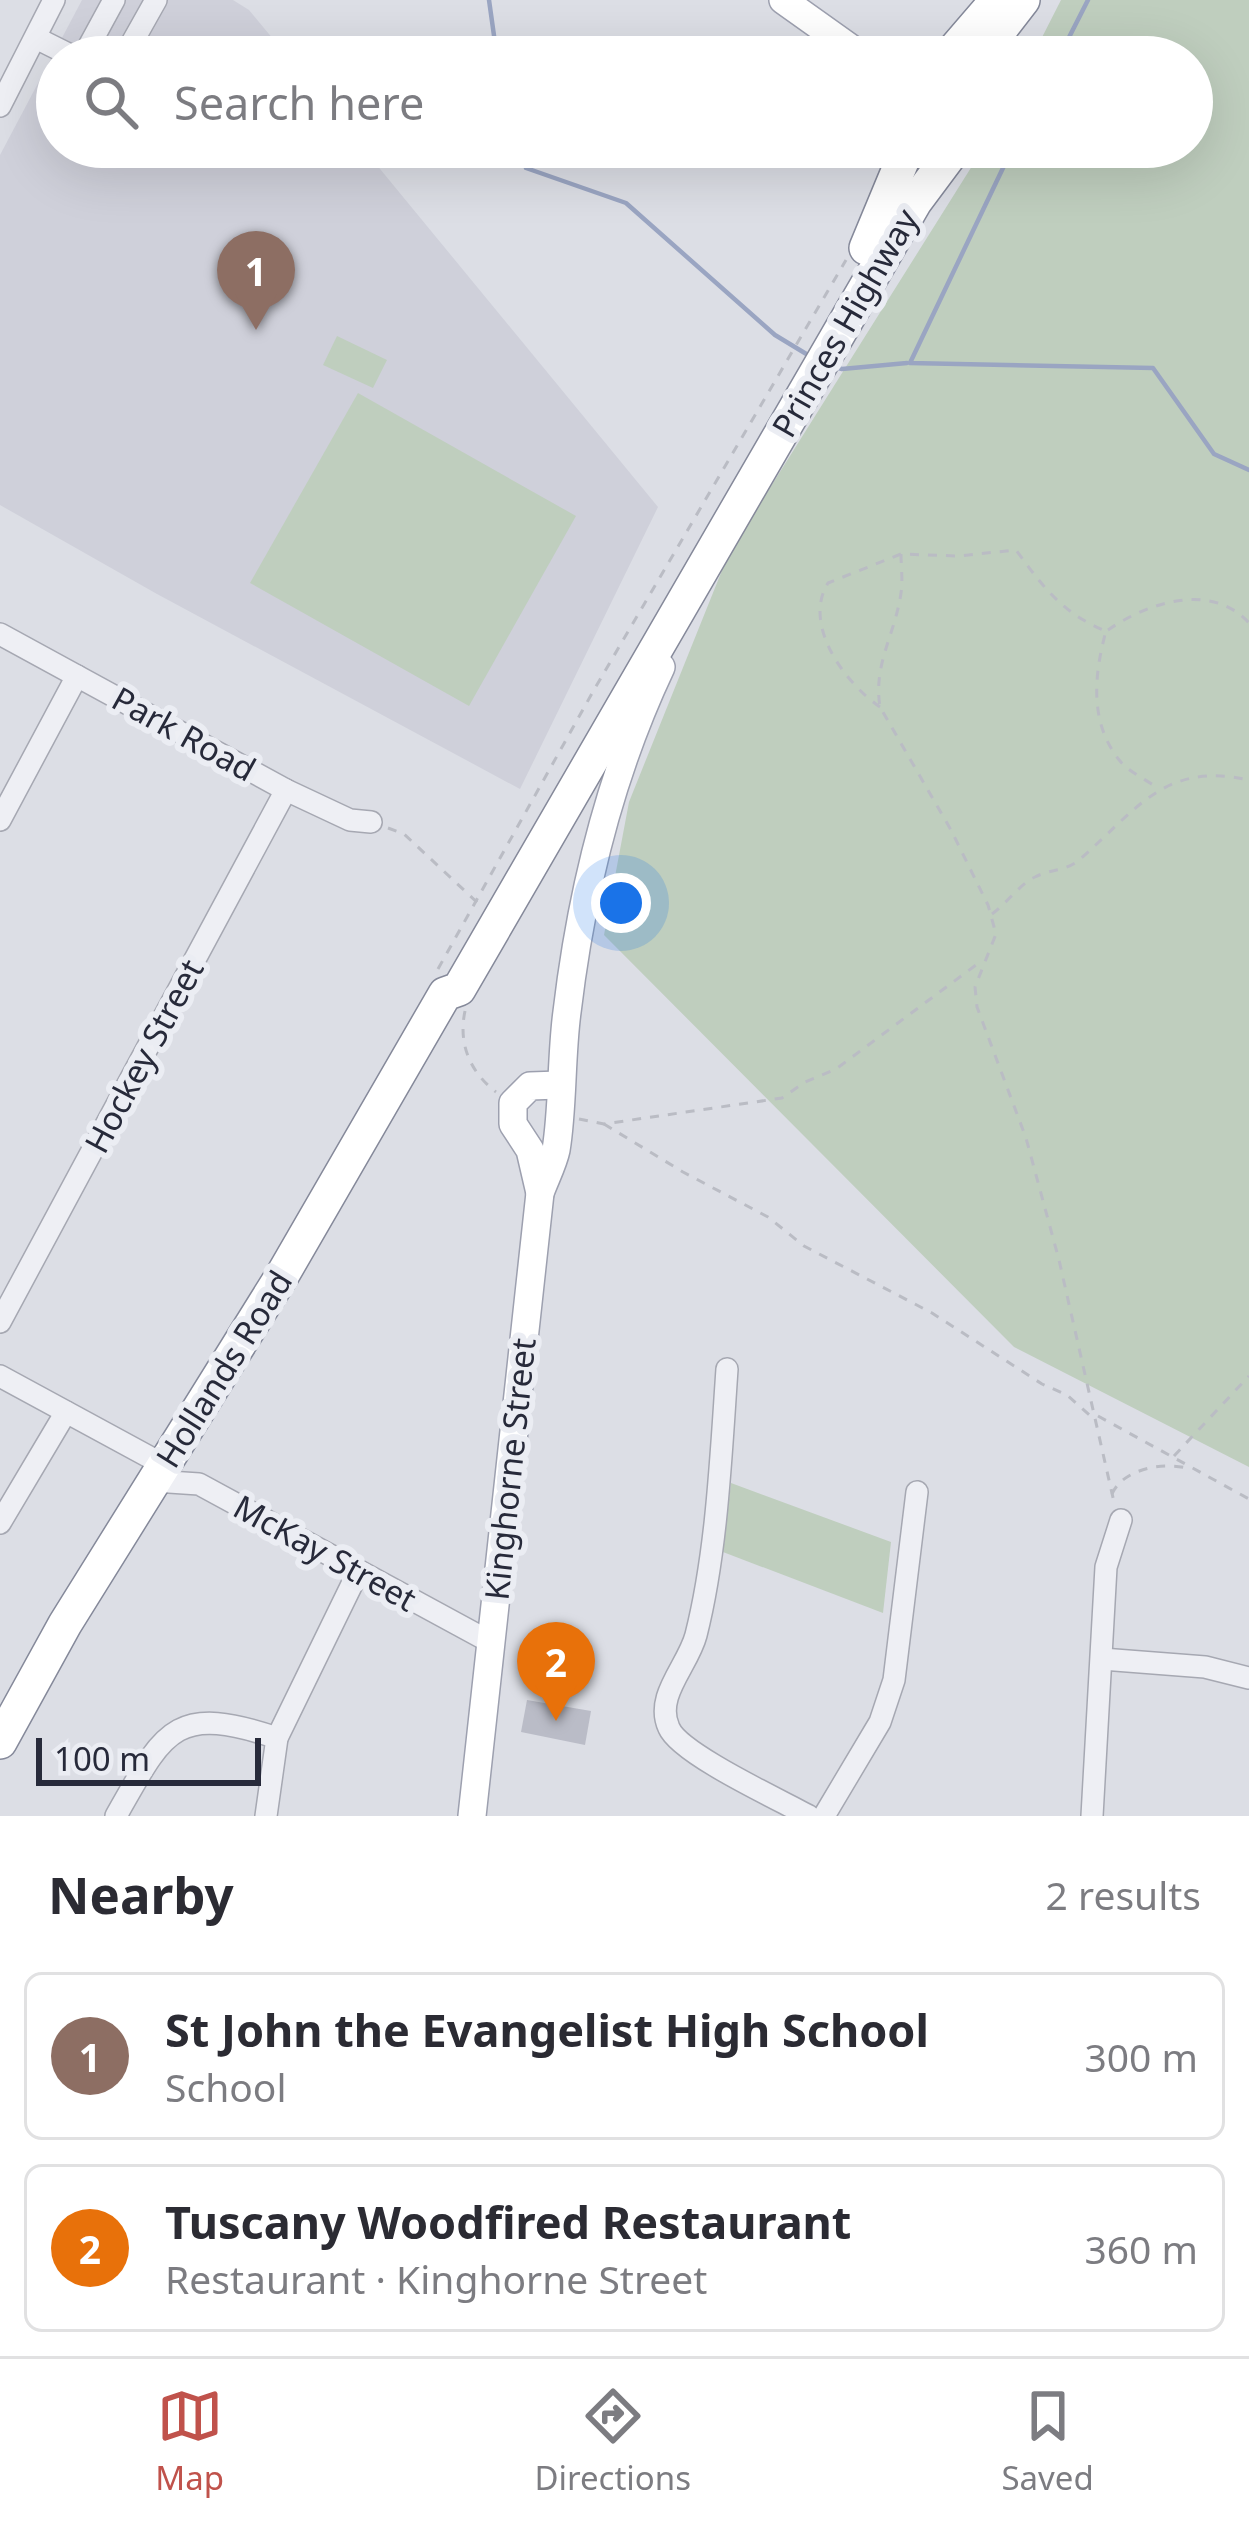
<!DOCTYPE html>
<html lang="en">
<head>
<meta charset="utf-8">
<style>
	:root { --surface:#fff; --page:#f7f7f7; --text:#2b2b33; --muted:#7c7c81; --line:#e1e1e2; --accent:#c0524b }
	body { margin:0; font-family:"Noto Sans",sans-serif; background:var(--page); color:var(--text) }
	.scale { position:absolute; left:36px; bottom:30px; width:225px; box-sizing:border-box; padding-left:12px; border:6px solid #272a3a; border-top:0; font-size:33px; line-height:42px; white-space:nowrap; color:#272a3a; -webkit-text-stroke:9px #ebedf3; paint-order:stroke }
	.you { position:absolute; left:621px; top:903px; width:42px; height:42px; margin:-30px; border:9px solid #fff; border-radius:50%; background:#1a73e8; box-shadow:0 0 0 18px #1a73e833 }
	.badge { display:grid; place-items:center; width:78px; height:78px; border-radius:50%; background:var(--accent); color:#fff; font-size:39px; font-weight:700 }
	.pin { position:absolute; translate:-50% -99px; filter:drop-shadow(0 3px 6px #0008) }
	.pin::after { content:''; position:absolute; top:63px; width:42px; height:36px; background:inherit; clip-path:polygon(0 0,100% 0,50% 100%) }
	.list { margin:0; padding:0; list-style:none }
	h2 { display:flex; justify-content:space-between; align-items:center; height:156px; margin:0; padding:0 48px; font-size:51px }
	h2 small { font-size:39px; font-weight:400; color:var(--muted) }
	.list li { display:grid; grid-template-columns:78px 1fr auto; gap:36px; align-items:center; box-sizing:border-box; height:168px; margin:0 24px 24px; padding:0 24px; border:3px solid var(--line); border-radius:18px }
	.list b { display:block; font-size:45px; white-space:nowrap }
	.list p { margin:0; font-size:39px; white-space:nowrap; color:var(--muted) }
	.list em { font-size:39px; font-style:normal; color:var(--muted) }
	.icon { flex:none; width:66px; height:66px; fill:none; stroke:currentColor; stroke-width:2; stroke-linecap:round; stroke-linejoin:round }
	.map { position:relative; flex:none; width:1249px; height:1816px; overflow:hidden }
	.search { position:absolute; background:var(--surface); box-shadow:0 12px 48px #0002; left:36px; right:36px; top:36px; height:132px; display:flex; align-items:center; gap:30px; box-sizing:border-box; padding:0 42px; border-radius:66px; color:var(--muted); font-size:45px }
	.sheet { height:540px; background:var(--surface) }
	nav { display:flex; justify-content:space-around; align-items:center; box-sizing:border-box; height:168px; border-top:3px solid var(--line); background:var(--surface); font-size:33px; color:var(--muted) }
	nav a { display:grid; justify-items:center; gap:6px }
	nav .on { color:var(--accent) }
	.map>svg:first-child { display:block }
	.built { fill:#cfd0da }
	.green { fill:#bfcebe }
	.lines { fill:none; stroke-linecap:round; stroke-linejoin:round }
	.stream { stroke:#9aa5c2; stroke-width:4.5 }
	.building { fill:#babcc7 }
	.minor-casing { stroke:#a6a8b2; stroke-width:24 }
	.major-casing { stroke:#9da0af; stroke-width:30 }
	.highway-casing { stroke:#85899a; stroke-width:36 }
	.path { stroke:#babcc4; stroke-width:3; stroke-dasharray:9 9; stroke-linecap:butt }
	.minor { stroke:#eeeff4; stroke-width:21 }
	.major { stroke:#fff; stroke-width:27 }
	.highway { stroke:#fff; stroke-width:33 }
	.labels { text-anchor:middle; stroke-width:12; stroke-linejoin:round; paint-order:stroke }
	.street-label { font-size:33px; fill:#272a3a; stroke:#ebedf3 }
</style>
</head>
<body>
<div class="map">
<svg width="1249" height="1816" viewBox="0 0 1249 1816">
	<rect width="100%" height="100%" fill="#dcdee5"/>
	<polygon class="built" points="82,0 233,0 249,10 288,57 57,57 57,147 362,147 658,507 520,789 157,594 0,505 0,155"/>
	<g class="green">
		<polygon points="1061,0 1249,0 1249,1467 1014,1347 604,935 629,802 729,553 984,147 1192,147 1192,57 1032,57"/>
		<polygon points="337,336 387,360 373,388 323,365"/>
		<polygon points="358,393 576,516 469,706 250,583"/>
		<polygon points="731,1483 891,1542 883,1613 723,1552"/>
	</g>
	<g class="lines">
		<g class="stream">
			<polyline points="489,0 497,57"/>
			<polyline points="1059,57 1088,0"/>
			<polyline points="519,147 526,168 626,203 775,335 808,355"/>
			<polyline points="1013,147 910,363 1153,368 1214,454 1249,470"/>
			<polyline points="835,367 842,369 907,363"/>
		</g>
	</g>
	<polygon class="building" points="527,1700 591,1711 585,1745 521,1732"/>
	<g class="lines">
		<defs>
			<g id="minor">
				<polyline points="36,38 74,57"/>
				<polyline points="83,57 114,0"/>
				<polyline points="124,57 156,0"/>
				<polyline points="0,106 54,0"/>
				<polyline points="0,634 286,790 350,820 371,822"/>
				<polyline points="0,820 77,676"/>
				<polyline points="0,1322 286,790"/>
				<path d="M727 1369C721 1455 717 1552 696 1635 688 1666 654 1696 669 1728 680 1754 780 1800 809 1816"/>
				<polyline points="0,1376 164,1465"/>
				<polyline points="154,1481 199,1484 492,1643"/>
				<polyline points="0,1523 66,1412"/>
				<polyline points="1102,1659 1205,1667 1249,1678"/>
				<path d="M116 1816C164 1731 174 1703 277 1738"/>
				<polyline points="266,1816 277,1738 358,1572"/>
				<polyline points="824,1816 880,1722 894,1680 917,1492"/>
				<polyline points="1092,1816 1106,1567 1121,1520"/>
			</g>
			<g id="major">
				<polyline points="783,0 863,57"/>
				<polyline points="540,1193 530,1150 513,1124 513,1103 530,1086 559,1085"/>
				<path d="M472 1816 540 1193C545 1179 553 1164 556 1150 563 1109 561 1056 567 1012 581 894 610 775 661 667"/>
			</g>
			<g id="highway">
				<polyline points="948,57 997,0"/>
				<polyline points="979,57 1023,0"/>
				<polyline points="866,248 908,147"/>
				<polyline points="0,1742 65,1624 283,1274 445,994 459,989 915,202 956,147"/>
			</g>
		</defs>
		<use href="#minor" class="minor-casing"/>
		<use href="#major" class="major-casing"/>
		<use href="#highway" class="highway-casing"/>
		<g class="path">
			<polyline points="906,57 918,41 929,38"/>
			<path d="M901 554C901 567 903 581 901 593 895 635 873 664 880 707L951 830 988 905 996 934 975 987 977 1007 1026 1138 1059 1260 1114 1502"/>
			<path d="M1108 630C1147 603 1211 581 1249 623"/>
			<path d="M880 707C845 683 802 625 828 583L901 554 958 556 1016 550C1043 587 1063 614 1106 631 1094 675 1089 723 1120 761 1129 772 1147 780 1159 789"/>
			<polyline points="388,828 404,834 481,906"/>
			<path d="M992 914C1007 903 1020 884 1035 877 1050 869 1067 871 1079 860 1137 810 1164 761 1249 780"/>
			<polyline points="438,969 595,688 846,260"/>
			<path d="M465 1011C458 1044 470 1072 496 1092"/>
			<polyline points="579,1119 604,1124 782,1098 805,1082 836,1069 980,962"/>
			<polyline points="604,1124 683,1172 768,1217 804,1246 932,1313 1042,1384 1067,1395 1094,1419"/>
			<polyline points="1098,1416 1249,1499"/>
			<polyline points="1174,1456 1249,1376"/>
			<path d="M1112 1494C1123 1469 1162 1462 1187 1468"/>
		</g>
		<use href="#minor" class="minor"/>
		<use href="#major" class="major"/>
		<use href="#highway" class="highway"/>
	</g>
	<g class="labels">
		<g class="street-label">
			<text transform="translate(845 323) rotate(-60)" y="12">Princes Highway</text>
			<text transform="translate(184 734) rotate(29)" y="12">Park Road</text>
			<text transform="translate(144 1056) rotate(-62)" y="12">Hockey Street</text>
			<text transform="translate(224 1369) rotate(-58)" y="12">Hollands Road</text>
			<text transform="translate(510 1469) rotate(-84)" y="12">Kinghorne Street</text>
			<text transform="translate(325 1553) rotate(29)" y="12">McKay Street</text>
		</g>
	</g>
</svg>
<div class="scale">100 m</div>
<div class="you"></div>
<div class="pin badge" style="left:256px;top:330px;background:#8d6e63">1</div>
<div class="pin badge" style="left:556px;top:1721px;background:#e8710a">2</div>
<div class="search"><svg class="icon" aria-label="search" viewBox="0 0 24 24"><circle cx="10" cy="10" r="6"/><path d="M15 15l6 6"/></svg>Search here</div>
</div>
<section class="sheet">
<h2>Nearby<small>2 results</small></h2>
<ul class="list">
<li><span class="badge" style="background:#8d6e63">1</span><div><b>St John the Evangelist High School</b><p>School</p></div><em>300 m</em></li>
<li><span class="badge" style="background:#e8710a">2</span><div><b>Tuscany Woodfired Restaurant</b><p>Restaurant · Kinghorne Street</p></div><em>360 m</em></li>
</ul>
</section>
<nav>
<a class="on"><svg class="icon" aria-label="map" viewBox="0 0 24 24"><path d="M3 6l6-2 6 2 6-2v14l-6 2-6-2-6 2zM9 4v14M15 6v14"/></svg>Map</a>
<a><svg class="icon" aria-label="directions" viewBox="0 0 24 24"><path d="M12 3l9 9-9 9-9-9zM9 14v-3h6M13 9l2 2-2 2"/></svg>Directions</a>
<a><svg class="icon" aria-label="saved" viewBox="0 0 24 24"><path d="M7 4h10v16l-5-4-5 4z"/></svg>Saved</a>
</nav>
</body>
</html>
